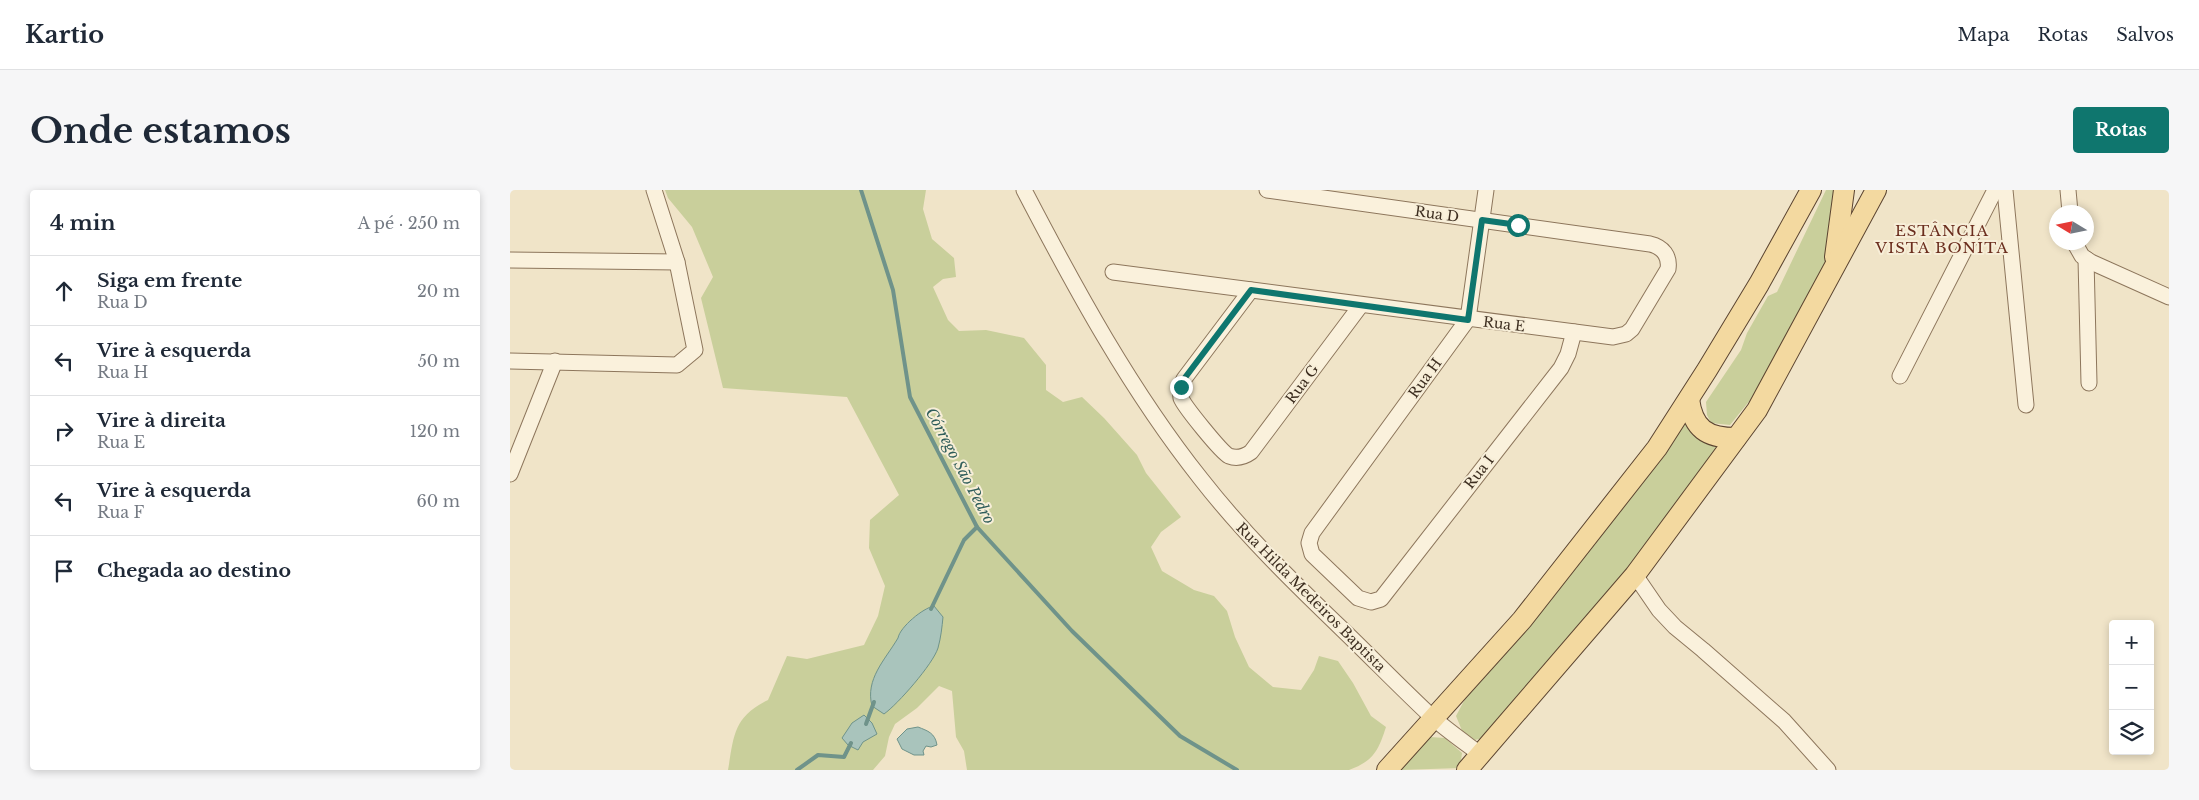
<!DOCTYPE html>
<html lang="pt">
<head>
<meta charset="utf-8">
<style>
	:root { --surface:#fff; --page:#f6f6f7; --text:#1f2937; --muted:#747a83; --line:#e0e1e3; --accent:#0f766e }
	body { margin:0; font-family:"Libre Baskerville",serif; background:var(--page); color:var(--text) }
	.controls { position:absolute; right:15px; bottom:15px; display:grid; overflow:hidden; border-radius:5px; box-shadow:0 2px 8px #0003 }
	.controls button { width:45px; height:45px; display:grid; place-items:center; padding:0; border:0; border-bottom:1px solid var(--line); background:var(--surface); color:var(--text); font:25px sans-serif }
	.compass { position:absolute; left:1539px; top:15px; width:45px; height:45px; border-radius:50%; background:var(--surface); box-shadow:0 2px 8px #0003; rotate:280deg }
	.stop { position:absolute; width:15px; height:15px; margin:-11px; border:4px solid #0f766e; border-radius:50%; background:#fff }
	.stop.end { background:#0f766e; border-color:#fff; box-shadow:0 1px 5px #0008 }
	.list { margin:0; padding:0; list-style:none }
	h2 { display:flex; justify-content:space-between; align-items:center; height:65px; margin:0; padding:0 20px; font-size:21px }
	h2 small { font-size:16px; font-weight:400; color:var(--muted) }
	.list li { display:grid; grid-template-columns:32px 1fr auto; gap:15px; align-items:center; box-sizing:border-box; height:70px; padding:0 20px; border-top:1px solid var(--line) }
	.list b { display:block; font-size:19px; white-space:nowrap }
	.list p { margin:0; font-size:16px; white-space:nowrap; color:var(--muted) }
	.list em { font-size:16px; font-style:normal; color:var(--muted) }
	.icon { flex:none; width:28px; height:28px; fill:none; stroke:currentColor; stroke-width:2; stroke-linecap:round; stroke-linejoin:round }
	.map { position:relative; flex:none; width:1659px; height:580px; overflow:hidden; border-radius:5px }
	header { display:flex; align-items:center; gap:30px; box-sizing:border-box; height:70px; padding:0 25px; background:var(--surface); border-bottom:1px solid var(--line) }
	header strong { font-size:24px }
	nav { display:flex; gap:28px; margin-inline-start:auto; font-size:18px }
	.intro { display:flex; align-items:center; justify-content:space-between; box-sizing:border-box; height:120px; padding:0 30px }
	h1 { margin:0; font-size:35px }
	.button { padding:12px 22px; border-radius:5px; background:var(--accent); color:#fff; font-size:18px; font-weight:700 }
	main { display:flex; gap:30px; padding:0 30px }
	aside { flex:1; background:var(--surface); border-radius:5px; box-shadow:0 2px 8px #0003 }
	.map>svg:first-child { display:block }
	.green { fill:#c9cf9b }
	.water { fill:#a9c4bc; stroke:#6f938a }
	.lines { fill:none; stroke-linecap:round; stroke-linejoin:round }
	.stream { stroke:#6f938a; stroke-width:4 }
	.minor-casing { stroke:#8d765c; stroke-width:17 }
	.major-casing { stroke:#5b4430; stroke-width:22 }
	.minor { stroke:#faf1dc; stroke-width:15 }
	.major { stroke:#f3d9a0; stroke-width:20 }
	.route { stroke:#0f766e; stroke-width:6 }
	.labels { text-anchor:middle; stroke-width:4; stroke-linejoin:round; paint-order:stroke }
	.street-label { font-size:14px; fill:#3d2e20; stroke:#f7eed8 }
	.neighbourhood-label { font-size:15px; letter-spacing:1px; fill:#6b2e1e; stroke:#f7eed8 }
	.water-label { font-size:15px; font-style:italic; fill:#2f5d5a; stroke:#f7eed8 }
</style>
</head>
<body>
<header>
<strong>Kartio</strong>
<nav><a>Mapa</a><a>Rotas</a><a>Salvos</a></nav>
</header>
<div class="intro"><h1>Onde estamos</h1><a class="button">Rotas</a></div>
<main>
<aside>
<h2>4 min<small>A pé · 250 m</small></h2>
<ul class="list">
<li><svg class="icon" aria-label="ahead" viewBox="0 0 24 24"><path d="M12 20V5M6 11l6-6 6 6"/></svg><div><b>Siga em frente</b><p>Rua D</p></div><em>20 m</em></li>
<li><svg class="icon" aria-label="left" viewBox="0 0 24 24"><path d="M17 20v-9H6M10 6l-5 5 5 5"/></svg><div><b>Vire à esquerda</b><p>Rua H</p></div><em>50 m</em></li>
<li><svg class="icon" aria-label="right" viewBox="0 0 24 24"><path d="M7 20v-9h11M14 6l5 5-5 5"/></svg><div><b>Vire à direita</b><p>Rua E</p></div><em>120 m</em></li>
<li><svg class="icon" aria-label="left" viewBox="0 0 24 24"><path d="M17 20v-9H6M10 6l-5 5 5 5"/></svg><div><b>Vire à esquerda</b><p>Rua F</p></div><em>60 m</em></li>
<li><svg class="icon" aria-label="arrive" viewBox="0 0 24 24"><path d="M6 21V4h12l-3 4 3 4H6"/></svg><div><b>Chegada ao destino</b></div></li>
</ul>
</aside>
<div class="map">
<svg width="1659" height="580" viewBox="0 0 1659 580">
	<rect width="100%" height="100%" fill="#f0e4c8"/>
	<g class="green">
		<path d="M155 0H416L413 19 422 49 444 68 446 87 433 89 423 97 438 130 449 141 476 140 514 148 536 175V200L553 212 572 207 594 228 627 265 636 283 671 327 651 342 641 357 652 381 684 400 704 406 717 421 725 447 739 477 763 497 791 500 804 480 809 466 828 471 843 493 861 526 876 537C868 562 863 571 839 580H457L454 561 446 547 442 501 429 496 407 518 385 534 379 547 375 566 363 580H218C224 546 223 527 258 510L277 466 297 469 354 455 368 426 375 396 359 358 360 330 389 305 337 207 213 198 191 108 203 87 182 37 158 8Z"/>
		<polygon points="1316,0 1328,0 1314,81 1245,204 1220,235 1201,233 1197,225 1196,212 1231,160 1237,143 1258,106 1267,102"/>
		<polygon points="1176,230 1213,255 1127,371 977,547 965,550 953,543 946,526 955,509 1051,394"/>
		<polygon points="920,547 935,548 952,563 950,578 891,580"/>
	</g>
	<g class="water">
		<path d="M424 416 433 427C432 437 431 447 428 458 423 474 388 514 374 524L362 516C355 489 375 470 388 448 390 437 413 418 424 416Z"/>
		<polygon points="354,525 362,533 367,544 353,552 348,560 338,555 332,548 342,533"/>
		<path d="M408 537C418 541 425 543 427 555L421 557 416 556 413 561 414 565H404L392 559 387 549 397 539Z"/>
	</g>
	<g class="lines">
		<g class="stream">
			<polyline points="351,0 383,100 400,207 467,337 562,441 670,546 727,580"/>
			<polyline points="421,419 454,350 467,337"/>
			<polyline points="356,534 364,512"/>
			<polyline points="287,580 308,565 334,567 341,553"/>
		</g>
		<defs>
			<g id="minor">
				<path d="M514 0C566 100 621 201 691 289 734 344 783 392 833 440 863 469 892 499 922 527 937 540 954 552 970 564"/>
				<polyline points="976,0 958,129 802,343 799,353 802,364 848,408 861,412 871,409 1051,178 1058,164 1064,142"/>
				<polyline points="1495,0 1516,215"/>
				<polyline points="1558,0 1560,22"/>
				<polyline points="1564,52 1572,66 1581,72 1659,107"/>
				<polyline points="1576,69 1579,193"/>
				<polyline points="0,70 167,72"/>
				<path d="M603 82 1103 147 1116 144 1122 139 1158 79C1160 66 1153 57 1140 54L757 0"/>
				<path d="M741 100 674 189C671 195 670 201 671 208 674 216 711 262 719 266 727 269 734 267 741 262L851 115"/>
				<polyline points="0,171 167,175 185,160 167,72 144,0"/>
				<polyline points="1390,186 1485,0"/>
				<polyline points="0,284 45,171"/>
				<polyline points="1125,385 1149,420 1165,437 1193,460 1274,531 1318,580"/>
			</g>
			<g id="major">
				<polyline points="1325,67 1334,0"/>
				<path d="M1179 209C1183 239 1197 248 1226 248"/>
				<polyline points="877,580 1012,430 1147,258 1197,180 1249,94 1301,0"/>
				<polyline points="957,580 1125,385 1247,220 1366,0"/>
			</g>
		</defs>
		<use href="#minor" class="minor-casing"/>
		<use href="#major" class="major-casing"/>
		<use href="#minor" class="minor"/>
		<use href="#major" class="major"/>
	</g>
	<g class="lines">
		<polyline class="route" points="671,197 674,189 741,100 958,130 972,30 1008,35"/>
	</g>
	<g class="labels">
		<g class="street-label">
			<text transform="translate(927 24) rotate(8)" y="5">Rua D</text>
			<text transform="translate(994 134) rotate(7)" y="5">Rua E</text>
			<text transform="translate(915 188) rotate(-54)" y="5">Rua H</text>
			<text transform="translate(792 194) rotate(-53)" y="5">Rua G</text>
			<text transform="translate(969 282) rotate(-52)" y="5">Rua I</text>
			<text transform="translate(801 407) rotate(45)" y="5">Rua Hilda Medeiros Baptista</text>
		</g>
		<g class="neighbourhood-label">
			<text x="1432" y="46">ESTÂNCIA<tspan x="1432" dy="17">VISTA BONITA</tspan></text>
		</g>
		<g class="water-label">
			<text transform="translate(450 276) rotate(62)" y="5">Córrego São Pedro</text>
		</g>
	</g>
</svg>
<div class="controls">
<button>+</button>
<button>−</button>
<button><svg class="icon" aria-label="layers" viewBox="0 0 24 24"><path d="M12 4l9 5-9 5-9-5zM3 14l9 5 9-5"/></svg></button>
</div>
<svg class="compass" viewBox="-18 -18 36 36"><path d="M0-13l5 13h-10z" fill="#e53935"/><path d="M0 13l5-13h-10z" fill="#747a83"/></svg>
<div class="stop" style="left:1008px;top:35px"></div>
<div class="stop end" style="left:671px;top:197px"></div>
</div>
</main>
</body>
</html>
